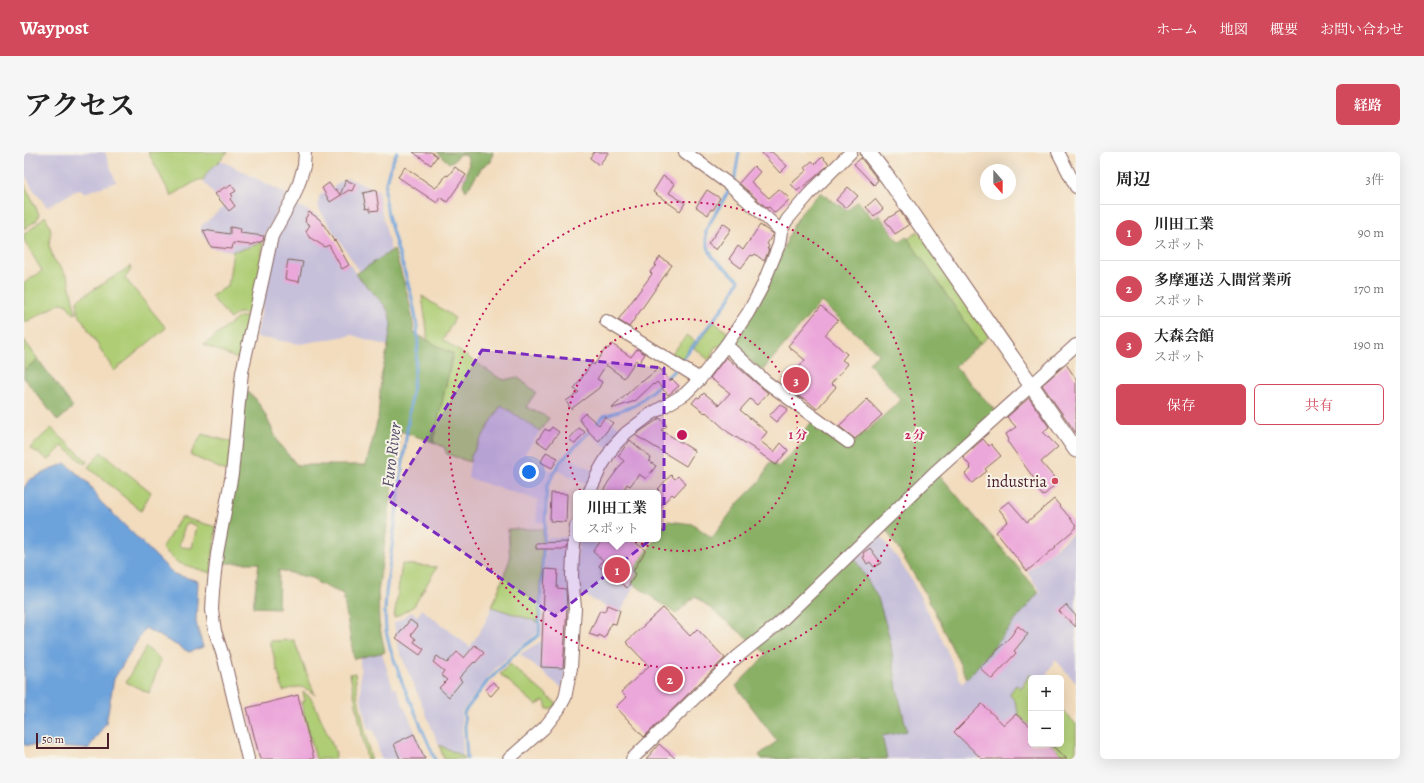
<!DOCTYPE html>
<html lang="ja">
<head>
<meta charset="utf-8">
<style>
	:root { --surface:#fff; --page:#f6f6f6; --text:#222; --muted:#767676; --line:#e0e0e0; --accent:#d1495b }
	body { margin:0; font-family:Alegreya,"Noto Serif JP",serif; background:var(--page); color:var(--text) }
	.controls { position:absolute; right:12px; bottom:12px; display:grid; overflow:hidden; border-radius:6px; box-shadow:0 4px 16px #0002 }
	.controls button { width:36px; height:36px; display:grid; place-items:center; padding:0; border:0; border-bottom:1px solid var(--line); background:var(--surface); color:var(--text); font:20px sans-serif }
	.compass { position:absolute; left:956px; top:12px; width:36px; height:36px; border-radius:50%; background:var(--surface); box-shadow:0 4px 16px #0002; rotate:159deg }
	.scale { position:absolute; left:12px; bottom:10px; width:73px; box-sizing:border-box; padding-left:4px; border:2px solid #4a1f2b; border-top:0; font-size:11px; line-height:14px; white-space:nowrap; color:#4a1f2b; -webkit-text-stroke:3px #f7f3e8; paint-order:stroke }
	.you { position:absolute; left:505px; top:320px; width:14px; height:14px; margin:-10px; border:3px solid #fff; border-radius:50%; background:#1a73e8; box-shadow:0 0 0 6px #1a73e833 }
	.badge { display:grid; place-items:center; width:26px; height:26px; border-radius:50%; background:var(--accent); color:#fff; font-size:13px; font-weight:700 }
	.pin { position:absolute; translate:-50% -50%; border:2px solid #fff; box-shadow:0 1px 4px #0006 }
	.popup { position:absolute; left:549px; top:338px; width:88px; height:52px; box-sizing:border-box; display:grid; place-content:center; border-radius:6px; background:var(--surface); filter:drop-shadow(0 1px 3px #0005); font-size:13px; white-space:nowrap; color:var(--muted) }
	.popup b { font-size:15px; color:var(--text) }
	.popup::after { content:''; position:absolute; left:50%; top:100%; margin-left:-8px; border:8px solid transparent; border-top-color:var(--surface) }
	.list { margin:0; padding:0; list-style:none }
	h2 { display:flex; justify-content:space-between; align-items:center; height:52px; margin:0; padding:0 16px; font-size:17px }
	h2 small { font-size:13px; font-weight:400; color:var(--muted) }
	.list li { display:grid; grid-template-columns:26px 1fr auto; gap:12px; align-items:center; box-sizing:border-box; height:56px; padding:0 16px; border-top:1px solid var(--line) }
	.list b { display:block; font-size:15px; white-space:nowrap }
	.list p { margin:0; font-size:13px; white-space:nowrap; color:var(--muted) }
	.list em { font-size:13px; font-style:normal; color:var(--muted) }
	.actions { display:flex; gap:8px; padding:12px 16px }
	.actions a { flex:1; padding:9px 0; border:1px solid var(--accent); border-radius:6px; text-align:center; font-size:14px; color:var(--accent) }
	.actions .main { background:var(--accent); color:#fff }
	.map { position:relative; flex:none; width:1052px; height:607px; overflow:hidden; border-radius:6px }
	header { display:flex; align-items:center; gap:24px; box-sizing:border-box; height:56px; padding:0 20px; background:var(--accent); color:#fff }
	header strong { font-size:19px }
	nav { display:flex; gap:22px; margin-inline-start:auto; font-size:14px }
	.intro { display:flex; align-items:center; justify-content:space-between; box-sizing:border-box; height:96px; padding:0 24px }
	h1 { margin:0; font-size:28px }
	.button { padding:10px 18px; border-radius:6px; background:var(--accent); color:#fff; font-size:14px; font-weight:700 }
	main { display:flex; gap:24px; padding:0 24px }
	aside { flex:1; background:var(--surface); border-radius:6px; box-shadow:0 4px 16px #0002 }
	.map>svg:first-child { display:block }
	.industrial { fill:#c6c0da }
	.green { fill:#aecd74; stroke:#7c7650; fill-rule:evenodd }
	.forest { fill:#8ab066; stroke:#6a6848 }
	.water { fill:#6da3db; stroke:#5c6183 }
	.lines { fill:none; stroke-linecap:round; stroke-linejoin:round }
	.stream { stroke:#6da3db; stroke-width:3 }
	.building { fill:#eca7da }
	.minor-casing { stroke:#85615e; stroke-width:14 }
	.tertiary-casing { stroke:#85615e; stroke-width:17 }
	.minor { stroke:#fff; stroke-width:12 }
	.tertiary { stroke:#fff; stroke-width:15 }
	.marked { fill:#7b2cbf; fill-opacity:0.2; stroke:#7b2cbf; stroke-width:3; stroke-dasharray:8 5; stroke-linejoin:round }
	.ring { fill:none; stroke:#c2185b; stroke-width:2; stroke-dasharray:2 4 }
	.poi-dot { fill:#d1495b; stroke:#f7f3e8; stroke-width:1.5 }
	.labels { text-anchor:middle; stroke-width:4; stroke-linejoin:round; paint-order:stroke }
	.poi-label { font-size:16px; fill:#4a1f2b; stroke:#f7f3e8; text-anchor:end }
	.water-label { font-size:17px; font-style:italic; fill:#564d69; stroke:#f7f3e8 }
	.centre { fill:#c2185b; stroke:#f7f3e8; stroke-width:2 }
	.ring-label { font-size:12px; text-anchor:middle; font-weight:bold; fill:#c2185b; stroke:#f7f3e8; stroke-width:4; stroke-linejoin:round; paint-order:stroke }
</style>
</head>
<body>
<header>
<strong>Waypost</strong>
<nav><a>ホーム</a><a>地図</a><a>概要</a><a>お問い合わせ</a></nav>
</header>
<div class="intro"><h1>アクセス</h1><a class="button">経路</a></div>
<main>
<div class="map">
<svg width="1052" height="607" viewBox="0 0 1052 607">
	<rect width="100%" height="100%" fill="#f7f3e8"/>
	<filter id="ink" filterUnits="userSpaceOnUse"><feTurbulence type="fractalNoise" baseFrequency=".025" numOctaves="2"/><feDisplacementMap in="SourceGraphic" scale="8" xChannelSelector="R" yChannelSelector="G"/><feConvolveMatrix kernelMatrix="1 2 1 2 8 2 1 2 1" color-interpolation-filters="sRGB"/></filter>
	<filter id="wash" filterUnits="userSpaceOnUse"><feTurbulence type="fractalNoise" baseFrequency=".012" numOctaves="4" result="noise"/><feDisplacementMap in="SourceGraphic" scale="16" xChannelSelector="R" yChannelSelector="G"/><feGaussianBlur stdDeviation="0.9" result="paint"/><feColorMatrix in="noise" values="0 0 0 0 0 0 0 0 0 0 0 0 0 0 0 0 0 1.4 0 .05"/><feComposite in="paint" operator="in"/></filter>
	<g filter="url(#wash)">
		<rect width="100%" height="100%" fill="#f2dcbd"/>
		<g class="industrial">
			<polygon points="0,0 81,0 92,30 60,41 55,37 23,55 7,34 0,21"/>
			<polygon points="196,8 263,42 241,83 239,90 219,97 209,99 187,96 177,80 177,74 200,55 179,29 182,22"/>
			<polygon points="323,26 354,38 356,53 367,98 336,120 294,56 295,44"/>
			<polygon points="272,53 275,54 294,64 332,122 361,154 365,161 367,172 364,194 328,183 276,192 232,185 249,102 254,81 261,68"/>
			<polygon points="477,253 516,279 501,301 519,314 530,320 522,334 521,370 512,370 514,348 444,326 447,304"/>
			<polygon points="582,265 599,278 584,296 567,283"/>
			<polygon points="544,305 571,319 564,334 534,318 538,310"/>
			<polygon points="853,378 876,410 888,429 915,481 938,532 1015,440 1016,441 1017,440 1003,420 1052,379 1052,531 1031,507 1021,526 1012,526 1006,522 996,536 986,543 991,549 995,564 955,607 863,607 858,583 883,578 873,537 827,402"/>
			<polygon points="547,385 545,503 538,536 496,502 517,489 523,386"/>
			<polygon points="555,387 566,387 613,419 609,430 611,432 596,462 554,440 552,415"/>
			<polygon points="468,455 514,470 513,481 495,495 471,517 437,560 439,605 415,593 375,498 370,471 388,460 393,464 397,459 397,457 446,495 462,469"/>
			<polygon points="358,501 369,536 372,536 403,607 357,607 350,579 344,576 337,546 336,506"/>
		</g>
		<g class="green">
			<polygon points="124,0 204,0 182,22 179,29 174,28 147,44"/>
			<polygon points="0,32 15,62 13,68 0,77"/>
			<polygon points="20,65 22,65 27,78 25,93 27,99 29,106 44,126 52,161 50,162 42,152 37,151 0,171 0,131 18,119 0,88 0,82 7,77"/>
			<polygon points="894,79 965,184 956,192 884,87"/>
			<polygon points="239,90 237,115 226,162 214,161 206,167 187,144 204,134 209,99 219,97"/>
			<polygon points="107,114 107,118 101,126 142,176 90,219 54,161 53,148"/>
			<polygon points="398,144 431,166 419,188 472,224 480,228 493,225 512,240 502,255 525,266 516,279 477,253 447,304 446,310 423,302 420,295 409,290 429,202 403,188 403,179"/>
			<polygon points="215,165 221,165 227,166 216,208 180,193"/>
			<polygon points="690,170 703,180 703,185 696,194 691,195 687,203 688,205 685,208 670,196"/>
			<polygon points="663,183 671,189 657,208 651,204 646,204"/>
			<polygon points="0,188 14,207 0,218"/>
			<polygon points="27,276 63,309 61,312 38,294 25,308 6,296"/>
			<polygon points="178,282 208,290 204,320 166,303"/>
			<polygon points="77,300 127,340 117,359 64,315"/>
			<path d="M157 365 192 375 187 421 154 411 138 396ZM165 371 173 374 168 396 157 395 155 393 161 373Z"/>
			<polygon points="484,377 519,377 514,470 468,455 486,407"/>
			<polygon points="378,412 413,415 390,454 370,466"/>
			<path d="M270 488 291 543C278 532 274 534 259 539L246 489Z"/>
			<polygon points="122,495 137,508 125,541 102,530"/>
			<polygon points="486,512 533,552 527,557 523,557 521,549 519,549 513,553 512,553 476,522"/>
			<polygon points="331,521 334,546 347,607 343,607 326,522"/>
			<polygon points="1006,522 1012,526 1007,526 1007,575 995,564 991,549 986,543 986,541 992,533 997,536"/>
			<polygon points="279,540 286,545 290,551 312,601 311,607 292,607 277,550 281,549"/>
			<polygon points="1037,557 1052,572 1052,599 1045,607 1043,607 1026,592 1037,592"/>
			<polygon points="415,593 442,606 442,607 420,607"/>
		</g>
		<g class="forest">
			<polygon points="413,0 469,0 467,10 459,14 442,39 439,33 445,13 443,3 435,2 431,8 425,11"/>
			<polygon points="797,40 805,47 824,58 834,49 849,67 855,63 875,90 882,84 956,192 931,214 976,264 913,320 1015,440 943,527 903,444 859,372 828,402 854,446 866,487 873,537 883,579 858,584 863,607 738,607 735,603 753,589 712,534 743,502 671,444 652,462 608,431 613,419 611,417 631,387 634,387 634,382 643,369 669,372 688,386 714,351 737,328 746,310 754,315 779,291 773,285 790,268 825,295 877,248 845,211 855,202 797,150 738,219 711,195 710,189 741,141 769,74 780,57"/>
			<path d="M370 97C378 125 388 152 390 181L429 202 409 290 376 279 354 440 355 471 361 500 330 507 319 442 294 431 291 427 255 418 254 456 229 455 235 411H197L221 238 232 247 241 262 255 292 273 313H342L354 267 357 226 364 194 367 172 365 161 361 154 332 122Z"/>
			<polygon points="14,207 49,255 34,269 0,226 0,218"/>
		</g>
		<polygon class="water" points="41,311 64,331 76,349 150,422 174,429 172,470 179,495 165,500 121,476 90,527 82,571 64,597 0,593 0,336 5,328"/>
		<g class="lines">
			<g class="stream">
				<path d="M373 0C367 12 362 24 361 38 361 57 367 74 372 92 382 125 394 158 394 193L362 441 361 461 362 479 366 496 378 530 411 607"/>
				<polyline points="710,31 715,0"/>
				<polyline points="656,211 704,149 715,128 689,106 686,100 682,88 682,78 705,38"/>
				<polyline points="641,227 653,216"/>
				<polyline points="571,274 580,264 612,253 637,231"/>
				<polyline points="443,607 440,561 441,559 463,530 496,497 515,483 523,334 536,310 567,278"/>
			</g>
		</g>
		<g id="blocks">
			<g class="building">
				<polygon points="389,0 407,0 413,4 407,13"/>
				<polygon points="570,0 585,0 575,13 566,6"/>
				<polygon points="737,0 748,0 763,14 756,21"/>
				<polygon points="798,5 805,12 790,26 773,39 767,32 783,18 780,16 788,9 791,12"/>
				<polygon points="837,6 854,28 850,33 830,12"/>
				<polygon points="730,14 736,20 727,30 745,46 755,37 766,47 751,61 745,55 743,56 715,31"/>
				<polygon points="381,15 411,36 417,31 422,23 424,24 431,15 442,23 423,50 416,45 413,51 374,25"/>
				<polygon points="639,24 651,32 645,41 661,51 656,59 629,40"/>
				<polygon points="322,28 331,32 328,39 325,38 306,50 298,36 305,31 310,38 312,37 316,43"/>
				<polygon points="207,33 212,39 207,42 209,44 206,47 211,54 205,59 191,42 201,35 202,37"/>
				<polygon points="824,35 834,44 822,56 812,48"/>
				<polygon points="352,38 355,58 346,59 346,56 342,57 339,41"/>
				<polygon points="683,38 696,46 689,58 687,57 684,63 672,55"/>
				<polygon points="851,47 859,57 850,64 842,55"/>
				<polygon points="876,59 885,73 871,82 861,68"/>
				<polygon points="285,60 294,66 298,70 310,89 311,88 325,113 318,117 305,93 301,95 285,85 282,79 286,73 281,70 282,68 281,67"/>
				<polygon points="699,71 707,77 692,98 684,92"/>
				<polygon points="736,73 749,82 743,92 745,94 743,97 745,97 742,105 740,109 731,102 729,104 727,103 717,116 705,107 714,94 719,98"/>
				<polygon points="206,75 217,77 216,81 240,84 239,89 227,93 209,91 208,97 187,95 179,78 206,82"/>
				<polygon points="636,105 648,113 605,175 594,168 628,122 626,120 632,113 631,112"/>
				<polygon points="264,108 279,110 275,130 261,127"/>
				<polygon points="797,154 814,168 801,183 823,202 818,208 824,212 807,232 812,235 793,257 780,246 779,247 768,240 769,238 762,232 781,208 764,194"/>
				<polygon points="588,192 607,205 613,197 621,202 615,211 612,208 600,226 582,213 573,227 578,230 575,236 547,257 542,249 555,240 550,237 568,211 570,213 582,196 584,197"/>
				<polygon points="702,205 744,241 733,253 726,247 716,258 743,280 736,289 750,300 757,291 764,298 752,313 729,296 704,280 682,260 681,261 668,251 673,245 675,246 680,241 695,253 706,241 686,226"/>
				<polygon points="1042,212 1052,227 1052,281 1018,233"/>
				<polygon points="635,216 646,229 648,227 655,234 644,243 633,230 630,233 629,232 611,249 587,257 618,228 619,229"/>
				<polygon points="1005,246 1025,275 1019,280 1034,295 1017,310 1034,330 1019,344 1008,331 1011,328 983,289 985,288 982,282 992,275 983,265"/>
				<polygon points="843,247 858,263 831,287 815,274"/>
				<polygon points="756,252 764,257 752,270 745,264"/>
				<polygon points="561,261 575,273 581,265 589,271 575,289 566,281 555,267"/>
				<polygon points="636,266 643,274 637,278 671,299 662,314 611,283"/>
				<polygon points="528,275 535,280 523,296 513,289 521,277 525,279"/>
				<polygon points="555,276 561,280 551,292 545,287"/>
				<polygon points="959,287 965,294 967,292 977,304 961,317 963,319 948,331 941,322 947,317 946,316 947,315 939,305"/>
				<polygon points="606,288 627,306 625,309 632,314 622,327 615,322 606,334 603,332 598,341 578,341 585,329 600,309 594,304"/>
				<polygon points="522,300 534,306 528,316 517,310"/>
				<polygon points="647,323 651,327 654,324 662,331 650,344 648,342 634,357 634,339 635,338 634,337"/>
				<polygon points="527,341 543,342 542,370 526,369"/>
				<polygon points="1030,347 1052,373 1052,376 1031,394 1032,395 1003,419 972,380 984,369 975,357 985,349 1003,370"/>
				<polygon points="578,387 606,387 622,398 609,419 612,422 603,436 575,414 579,408 569,400"/>
				<polygon points="543,390 542,397 512,397 512,391"/>
				<polygon points="846,396 857,411 850,415 846,410 843,412 839,405 841,404 839,401"/>
				<polygon points="521,417 534,418 533,436 542,437 543,456 539,516 517,515"/>
				<polygon points="584,453 596,458 592,472 587,471 581,486 575,483 574,485 565,482 576,458 580,460"/>
				<polygon points="1042,453 1052,464 1052,475 1035,459"/>
				<polygon points="639,456 666,484 673,477 701,506 620,585 592,555 602,545 597,540 625,514 602,490"/>
				<polygon points="386,468 394,474 387,483 392,487 390,490 400,497 396,503 372,486"/>
				<polygon points="994,474 1004,482 990,499 992,501 968,527 956,516 987,484"/>
				<polygon points="451,493 460,501 451,511 450,510 435,526 438,529 425,545 415,536 423,528 417,523 420,519 409,510 413,504 423,511 433,500 440,506"/>
				<polygon points="469,530 475,535 467,544 461,539"/>
				<polygon points="274,543 290,607 236,607 223,556"/>
				<polygon points="958,552 980,573 992,562 1007,575 1007,592 1026,592 1043,607 958,607 930,580"/>
				<polygon points="390,582 401,607 376,607 370,592 371,591"/>
				<polygon points="635,592 652,607 622,607"/>
			</g>
		</g>
	</g>
	<g filter="url(#ink)">
		<use href="#blocks" fill-opacity="0" stroke="#85615e" stroke-width="1"/>
		<g class="lines">
			<defs>
				<g id="minor">
					<polyline points="661,0 706,33 757,79"/>
					<polyline points="1034,0 1052,35"/>
					<polyline points="582,169 676,227"/>
					<polyline points="702,193 741,229 824,290"/>
					<polyline points="565,341 576,317 589,295 602,281 627,262 661,242 676,227 702,193 724,161 737,137 755,93 757,79 763,68 785,42 827,0"/>
					<polyline points="224,607 200,507 191,479 188,458 189,439 193,402 208,322 218,220 239,126 248,84 270,44 275,31 280,14 281,0"/>
					<polyline points="485,607 520,576 535,557 541,546 547,516 548,500 551,456 548,424 549,404 552,374"/>
					<polyline points="608,607 713,505 753,473 910,321 1052,193"/>
				</g>
				<polyline id="tertiary" points="844,0 864,26 1052,298"/>
			</defs>
			<use href="#minor" class="minor-casing"/>
			<use href="#tertiary" class="tertiary-casing"/>
			<use href="#minor" class="minor"/>
			<use href="#tertiary" class="tertiary"/>
		</g>
	</g>
	<path class="marked" d="M458 198 640 216V377L531 464 364 348Z"/>
	<g class="ring">
		<circle cx="658" cy="283" r="116"/>
		<circle cx="658" cy="283" r="233"/>
	</g>
	<circle class="poi-dot" cx="1031" cy="329" r="4"/>
	<g class="labels">
		<g class="poi-label">
			<text x="1023" y="335">industria</text>
		</g>
		<g class="water-label">
			<text transform="translate(367 303) rotate(-83)" y="6">Furo River</text>
		</g>
	</g>
	<circle cx="658" cy="283" r="6" class="centre"/>
	<g class="ring-label">
		<text x="774" y="287">1 分</text>
		<text x="891" y="287">2 分</text>
	</g>
</svg>
<div class="controls">
<button>+</button>
<button>−</button>
</div>
<svg class="compass" viewBox="-18 -18 36 36"><path d="M0-13l5 13h-10z" fill="#e53935"/><path d="M0 13l5-13h-10z" fill="#767676"/></svg>
<div class="scale">50 m</div>
<div class="you"></div>
<div class="pin badge" style="left:593px;top:418px">1</div>
<div class="popup"><b>川田工業</b>スポット</div>
<div class="pin badge" style="left:646px;top:527px">2</div>
<div class="pin badge" style="left:772px;top:228px">3</div>
</div>
<aside>
<h2>周辺<small>3件</small></h2>
<ul class="list">
<li><span class="badge">1</span><div><b>川田工業</b><p>スポット</p></div><em>90 m</em></li>
<li><span class="badge">2</span><div><b>多摩運送 入間営業所</b><p>スポット</p></div><em>170 m</em></li>
<li><span class="badge">3</span><div><b>大森会館</b><p>スポット</p></div><em>190 m</em></li>
</ul>
<div class="actions"><a class="main">保存</a><a>共有</a></div>
</aside>
</main>
</body>
</html>
